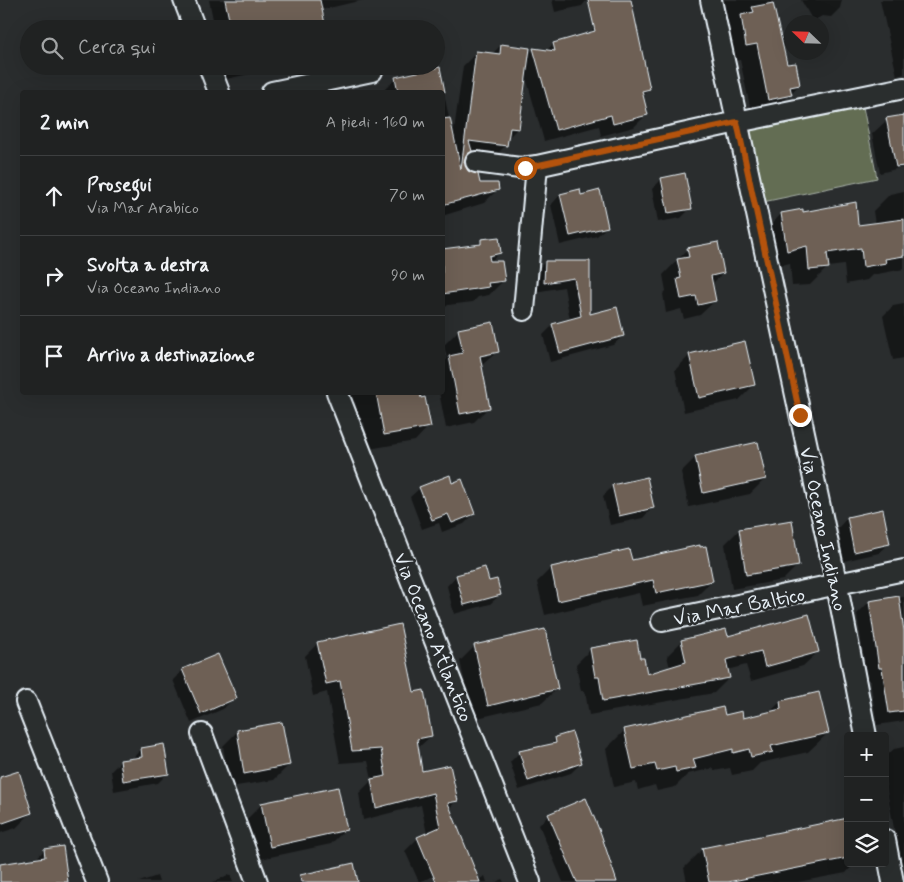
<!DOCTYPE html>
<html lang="it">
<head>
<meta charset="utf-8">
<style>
	:root { --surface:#202222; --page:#282a2a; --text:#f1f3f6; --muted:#a2a4a5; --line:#3d3f40 }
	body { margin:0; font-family:Mynerve,sans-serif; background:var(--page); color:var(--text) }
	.controls { position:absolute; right:15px; bottom:15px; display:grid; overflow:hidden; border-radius:5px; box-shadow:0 5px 20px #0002 }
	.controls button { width:45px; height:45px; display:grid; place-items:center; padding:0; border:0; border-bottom:1px solid var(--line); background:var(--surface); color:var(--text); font:25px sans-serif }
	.compass { position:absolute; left:784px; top:15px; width:45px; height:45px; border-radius:50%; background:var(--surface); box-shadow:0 5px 20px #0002; rotate:293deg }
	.stop { position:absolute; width:15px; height:15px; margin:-11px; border:4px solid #b45309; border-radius:50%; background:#fff }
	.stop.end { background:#b45309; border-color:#fff; box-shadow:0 1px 5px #0008 }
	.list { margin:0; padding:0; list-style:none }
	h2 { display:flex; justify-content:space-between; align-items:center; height:65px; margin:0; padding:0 20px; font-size:21px }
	h2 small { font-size:16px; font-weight:400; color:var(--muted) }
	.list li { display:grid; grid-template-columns:32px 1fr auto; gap:15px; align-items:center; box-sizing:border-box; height:80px; padding:0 20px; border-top:1px solid var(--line) }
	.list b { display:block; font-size:19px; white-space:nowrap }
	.list p { margin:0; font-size:16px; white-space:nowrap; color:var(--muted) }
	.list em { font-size:16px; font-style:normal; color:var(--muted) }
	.icon { flex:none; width:28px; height:28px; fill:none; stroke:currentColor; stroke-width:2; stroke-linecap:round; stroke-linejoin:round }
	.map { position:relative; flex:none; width:904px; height:882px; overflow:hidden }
	.search { position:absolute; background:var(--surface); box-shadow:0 5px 20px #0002; left:20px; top:20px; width:425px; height:55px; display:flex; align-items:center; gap:12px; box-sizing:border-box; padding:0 18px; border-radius:28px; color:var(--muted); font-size:19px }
	.panel { position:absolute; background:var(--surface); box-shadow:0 5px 20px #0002; left:20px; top:90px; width:425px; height:305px; border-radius:5px }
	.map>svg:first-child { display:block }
	.green { fill:#636d53; stroke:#a6afa6 }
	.shadow { fill:#0007 }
	.building { fill:#6e6154; stroke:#e8f1f8 }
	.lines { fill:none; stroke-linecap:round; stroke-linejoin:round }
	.street-casing { stroke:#e8f1f8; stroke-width:24 }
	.street { stroke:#2a2d2e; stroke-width:20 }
	.route { stroke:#b45309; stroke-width:6 }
	.labels { text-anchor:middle; stroke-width:5; stroke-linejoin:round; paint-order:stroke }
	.street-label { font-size:20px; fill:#e8f1f8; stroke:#2a2d2e }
</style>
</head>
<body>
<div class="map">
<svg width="904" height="882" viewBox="0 0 904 882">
	<rect width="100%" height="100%" fill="#2a2d2e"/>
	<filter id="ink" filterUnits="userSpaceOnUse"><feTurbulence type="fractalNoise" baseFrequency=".02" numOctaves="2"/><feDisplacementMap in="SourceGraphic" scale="10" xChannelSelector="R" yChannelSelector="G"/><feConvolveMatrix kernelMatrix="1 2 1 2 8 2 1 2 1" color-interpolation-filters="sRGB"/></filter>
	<g filter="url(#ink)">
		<polygon class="green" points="863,107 877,178 763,202 748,131"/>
		<g class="shadow">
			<polygon points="209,0 363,0 321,10 325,29 215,29"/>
			<polygon points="552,0 587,0 582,6 555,12"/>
			<polygon points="707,0 776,0 771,2 786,66 799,85 773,112 752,116 740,60 729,62"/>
			<polygon points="801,0 842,0 840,8 831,17 822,16 813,21"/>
			<polygon points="880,0 904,0 904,74 897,76"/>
			<polygon points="634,20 649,89 642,96 646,115 634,127 601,136 599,126 544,141 525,74 518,128 507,139 506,145 492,159 466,156 463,160 464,167 479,185 498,189 484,203 442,216 442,92 382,92 396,78 439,69 453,137 463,66 477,52 492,54 501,45 527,56 533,50 546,51 553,44 589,34 594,28"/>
			<polygon points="224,66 288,66 226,79"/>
			<polygon points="904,116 904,167 880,173 872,134 887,120"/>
			<polygon points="662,179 690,209 681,218 658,222 652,189"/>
			<polygon points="904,191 904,269 872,275 867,280 846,284 844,265 828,267 810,285 792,286 790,263 770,268 764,232 781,214 802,213 857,226 875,224 873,211 890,194"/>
			<polygon points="560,195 580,196 607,227 597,236 560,245 551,205"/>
			<polygon points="482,240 500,253 490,262 504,280 489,295 478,297 473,302 448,305 442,310 442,250 476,246"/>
			<polygon points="688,249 723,273 712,284 715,301 700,315 684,319 681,309 666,313 663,294 666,291 663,275"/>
			<polygon points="545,262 589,263 589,316 623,336 613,345 550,362 543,335 553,325 570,320 564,287 535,292 535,272"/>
			<polygon points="904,304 904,358 893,360 883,316 893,306"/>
			<polygon points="459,330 498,351 481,366 489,407 474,422 446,428 439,392 442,392 442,364 447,359 444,345"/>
			<polygon points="690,355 754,385 739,400 684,412 675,370"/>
			<polygon points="350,392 419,392 429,426 415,441 369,449 364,422 359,423 355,402 351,402"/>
			<polygon points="696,457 765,479 750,494 689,507 681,472"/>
			<polygon points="452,484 474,514 464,524 442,532 439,523 422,529 410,497 420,488"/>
			<polygon points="613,486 652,508 643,518 610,525 603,496"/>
			<polygon points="847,518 888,543 879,553 844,561 838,528"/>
			<polygon points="739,530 798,565 783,580 732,589 725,544"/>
			<polygon points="631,562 712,581 698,595 642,606 639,593 545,615 537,582 551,568"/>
			<polygon points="484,568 488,583 500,595 490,604 454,614 447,586 456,576"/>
			<polygon points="904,597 904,721 877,725 870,680 867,680 857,614 869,602"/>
			<polygon points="399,625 413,693 431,736 418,748 421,772 456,801 449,809 478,880 485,876 487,882 445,882 441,873 419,882 405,851 418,838 427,834 421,805 363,820 359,793 372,780 368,761 340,763 327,692 313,696 305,656 317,644"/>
			<polygon points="727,638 818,652 803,666 751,681 746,665 727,670 729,678 714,693 589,715 585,691 581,691 576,664 591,649 639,660 646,675 670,668 667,656 681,642"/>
			<polygon points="475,646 557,689 542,703 473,719 460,661"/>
			<polygon points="183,670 233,699 223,709 191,723 173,680"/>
			<polygon points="780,702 828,733 808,752 760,763 752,771 732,775 730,768 714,771 714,768 688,774 675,787 657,791 655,785 638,790 636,782 614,787 606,749 625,730 724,717 742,719 769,713"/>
			<polygon points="238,731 289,765 274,780 230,787 223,746"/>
			<polygon points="556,739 581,763 571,773 519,790 510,762 520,752 549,746"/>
			<polygon points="904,747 904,864 901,864 885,782 885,757 894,749"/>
			<polygon points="141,749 167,774 158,783 114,791 111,771 121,761 132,759"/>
			<polygon points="0,778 31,813 16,828 0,833"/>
			<polygon points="262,804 346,829 331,844 256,860 247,819"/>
			<polygon points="549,815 616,882 563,882 539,825"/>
			<polygon points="848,819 848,863 855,863 846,873 798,882 687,882 684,868 703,849"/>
			<polygon points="44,850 67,882 0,882 0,865 36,859"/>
			<polygon points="230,874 233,882 213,882"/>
			<polygon points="157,876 159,882 139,882"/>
			<polygon points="502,879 504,882 496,882"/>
		</g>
		<g class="building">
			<polygon points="225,0 320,0 326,29 231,29"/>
			<polygon points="588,0 631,0 650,89 642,91 648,115 613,124 611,115 556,130 533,48 555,51 553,43 595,31"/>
			<polygon points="773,3 787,64 796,63 800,85 790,87 792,95 768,100 757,44 746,46 741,15 754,12 752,7"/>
			<polygon points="501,44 530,48 519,129 510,128 507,146 469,141 472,151 464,161 468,171 478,174 480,183 498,183 499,190 442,205 442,119 450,118 461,169 476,51 500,54"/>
			<polygon points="440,67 445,92 398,92 395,77"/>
			<polygon points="904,115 904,166 896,167 886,118"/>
			<polygon points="685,173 692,209 668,213 661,178"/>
			<polygon points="580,189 581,195 600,190 608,227 570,236 560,194"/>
			<polygon points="856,202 858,225 904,219 904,256 885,259 886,263 863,267 861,248 827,253 829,268 809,270 807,246 787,251 781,213 803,209 803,212"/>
			<polygon points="499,237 501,253 489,256 490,261 502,261 505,281 488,283 489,287 442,294 442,249 481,244 481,239"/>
			<polygon points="718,242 724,273 711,276 716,301 698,305 696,296 681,299 677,279 681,278 677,259 689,257 687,248"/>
			<polygon points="545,261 590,261 590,314 617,307 624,336 560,353 552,324 581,316 574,278 544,283"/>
			<polygon points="493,322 499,352 480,356 490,408 460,414 449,356 463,353 458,329"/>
			<polygon points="745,341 755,385 699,398 689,354"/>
			<polygon points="376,392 420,392 421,398 425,397 431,427 384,435"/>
			<polygon points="758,442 766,479 703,493 695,456"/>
			<polygon points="450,475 452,483 462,479 475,514 452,523 448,514 432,520 419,487"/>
			<polygon points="647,477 654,508 619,516 612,485"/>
			<polygon points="883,509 890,544 854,552 847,517"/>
			<polygon points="792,520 799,566 746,575 739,529"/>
			<polygon points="700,545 700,547 706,546 713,581 656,593 653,580 558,601 551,567 629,549 632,560"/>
			<polygon points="485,567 489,581 497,579 501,595 464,605 456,575"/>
			<polygon points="899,596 904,631 904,711 889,713 882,668 879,668 869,601"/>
			<polygon points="809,614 819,652 765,667 761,651 726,660 730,678 603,701 599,677 595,677 590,648 637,640 640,658 644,658 647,674 686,662 681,640 726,629 728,636"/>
			<polygon points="400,624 414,692 424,690 432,736 417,739 422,771 450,765 458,801 448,803 480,882 436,882 417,837 440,827 433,793 376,808 371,779 386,776 381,749 352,751 340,681 326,684 317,642"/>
			<polygon points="545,629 558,689 488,706 474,645"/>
			<polygon points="218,654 237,698 201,714 182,669"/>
			<polygon points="819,692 829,733 771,746 773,752 751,757 749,749 733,753 733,749 693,759 696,768 676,772 675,767 657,771 655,764 633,769 624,729 723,707 725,715 742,711 743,718 781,709 780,701"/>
			<polygon points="282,722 290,765 244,774 237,730"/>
			<polygon points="572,732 582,763 528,781 519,751 556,743 555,737"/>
			<polygon points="164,744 169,774 123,781 120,760 142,757 141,748"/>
			<polygon points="19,771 32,813 0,824 0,777"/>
			<polygon points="338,787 347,830 270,847 261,803"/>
			<polygon points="586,798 601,834 617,882 577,882 548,814"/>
			<polygon points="848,818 848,858 728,882 709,882 702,848"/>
			<polygon points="63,846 68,882 0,882 0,864 45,857 44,849"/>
			<polygon points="354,863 358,882 301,882 300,875"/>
		</g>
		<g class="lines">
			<defs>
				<g id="street">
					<polyline points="184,0 195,29"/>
					<polyline points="711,0 837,586 866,736"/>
					<polyline points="209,66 219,92"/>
					<polyline points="272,92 372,71"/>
					<polyline points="476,162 520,168 537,166"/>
					<polyline points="524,310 537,166 737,122 904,88"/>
					<polyline points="337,392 530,882"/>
					<polyline points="662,621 904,570"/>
					<polyline points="26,702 97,882"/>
					<polyline points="202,734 257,882"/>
					<polyline points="885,840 893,882"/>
				</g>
			</defs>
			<use href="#street" class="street-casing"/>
			<use href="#street" class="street"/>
		</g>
	</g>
	<g class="lines" filter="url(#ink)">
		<polyline class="route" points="525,168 737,122 800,415"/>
	</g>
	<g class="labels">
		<g class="street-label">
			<text transform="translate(824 529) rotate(78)" y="7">Via Oceano Indiano</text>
			<text transform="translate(739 606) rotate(-11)" y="7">Via Mar Baltico</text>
			<text transform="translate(434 637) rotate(68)" y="7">Via Oceano Atlantico</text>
		</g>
	</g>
</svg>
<div class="controls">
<button>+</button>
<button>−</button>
<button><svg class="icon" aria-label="layers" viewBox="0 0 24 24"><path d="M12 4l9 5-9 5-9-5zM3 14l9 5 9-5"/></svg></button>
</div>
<svg class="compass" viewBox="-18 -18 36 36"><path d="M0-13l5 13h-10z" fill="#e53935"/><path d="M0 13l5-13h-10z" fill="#a2a4a5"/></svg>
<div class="stop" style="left:525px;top:168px"></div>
<div class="stop end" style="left:800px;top:415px"></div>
<div class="search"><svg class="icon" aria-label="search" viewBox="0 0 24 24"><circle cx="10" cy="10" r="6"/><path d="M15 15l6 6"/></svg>Cerca qui</div>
<section class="panel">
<h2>2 min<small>A piedi · 160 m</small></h2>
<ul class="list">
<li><svg class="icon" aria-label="ahead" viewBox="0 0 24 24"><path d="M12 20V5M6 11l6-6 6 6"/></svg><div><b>Prosegui</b><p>Via Mar Arabico</p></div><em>70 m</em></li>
<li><svg class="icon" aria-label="right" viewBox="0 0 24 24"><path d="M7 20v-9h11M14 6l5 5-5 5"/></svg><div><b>Svolta a destra</b><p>Via Oceano Indiano</p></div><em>90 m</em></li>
<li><svg class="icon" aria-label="arrive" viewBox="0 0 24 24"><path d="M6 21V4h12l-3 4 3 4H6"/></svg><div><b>Arrivo a destinazione</b></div></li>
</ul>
</section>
</div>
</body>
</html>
